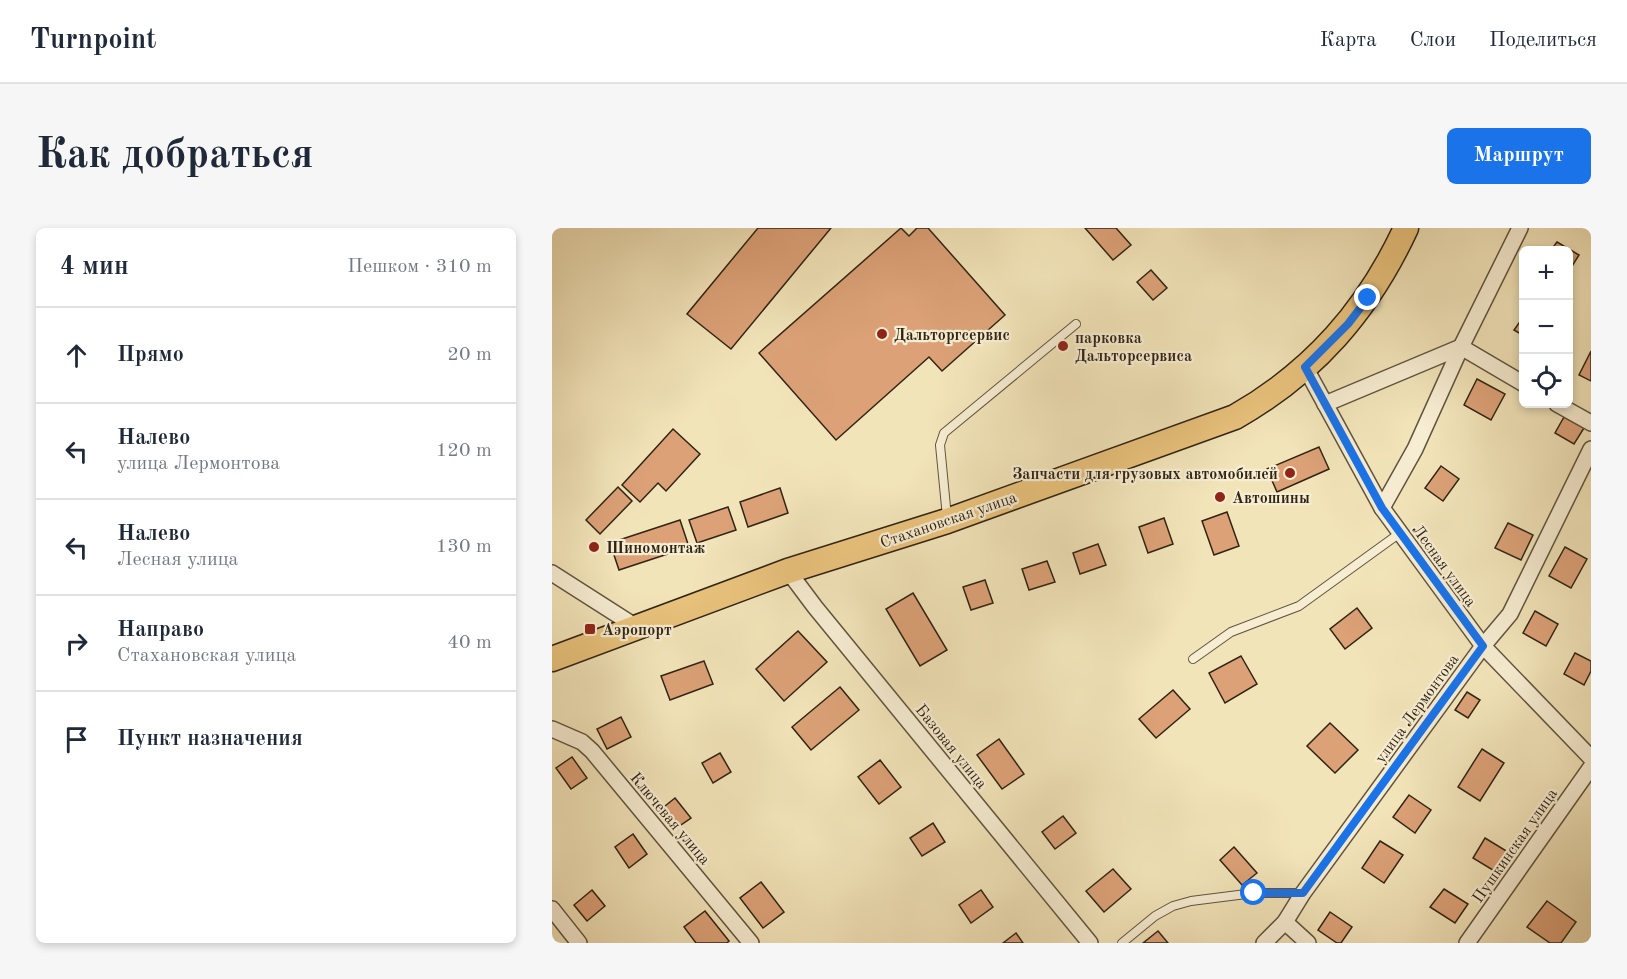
<!DOCTYPE html>
<html lang="ru">
<head>
<meta charset="utf-8">
<style>
	:root { --surface:#fff; --page:#f6f6f7; --text:#1f2937; --muted:#747a83; --line:#e0e1e3; --accent:#1a73e8 }
	body { margin:0; font-family:"Old Standard TT",serif; background:var(--page); color:var(--text) }
	.controls { position:absolute; right:18px; top:18px; display:grid; overflow:hidden; border-radius:9px; box-shadow:0 3px 9px #0003 }
	.controls button { width:54px; height:54px; display:grid; place-items:center; padding:0; border:0; border-bottom:2px solid var(--line); background:var(--surface); color:var(--text); font:30px sans-serif }
	.stop { position:absolute; width:18px; height:18px; margin:-14px; border:4px solid #1a73e8; border-radius:50%; background:#fff }
	.stop.end { background:#1a73e8; border-color:#fff; box-shadow:0 2px 6px #0008 }
	.list { margin:0; padding:0; list-style:none }
	h2 { display:flex; justify-content:space-between; align-items:center; height:78px; margin:0; padding:0 24px; font-size:26px }
	h2 small { font-size:20px; font-weight:400; color:var(--muted) }
	.list li { display:grid; grid-template-columns:39px 1fr auto; gap:18px; align-items:center; box-sizing:border-box; height:96px; padding:0 24px; border-top:2px solid var(--line) }
	.list b { display:block; font-size:22px; white-space:nowrap }
	.list p { margin:0; font-size:20px; white-space:nowrap; color:var(--muted) }
	.list em { font-size:20px; font-style:normal; color:var(--muted) }
	.icon { flex:none; width:33px; height:33px; fill:none; stroke:currentColor; stroke-width:2; stroke-linecap:round; stroke-linejoin:round }
	.map { position:relative; flex:none; width:1039px; height:715px; overflow:hidden; border-radius:9px }
	header { display:flex; align-items:center; gap:36px; box-sizing:border-box; height:84px; padding:0 30px; background:var(--surface); border-bottom:2px solid var(--line) }
	header strong { font-size:28px }
	nav { display:flex; gap:33px; margin-inline-start:auto; font-size:21px }
	.intro { display:flex; align-items:center; justify-content:space-between; box-sizing:border-box; height:144px; padding:0 36px }
	h1 { margin:0; font-size:42px }
	.button { padding:15px 27px; border-radius:9px; background:var(--accent); color:#fff; font-size:21px; font-weight:700 }
	main { display:flex; gap:36px; padding:0 36px }
	aside { flex:1; background:var(--surface); border-radius:9px; box-shadow:0 3px 9px #0003 }
	.map>svg:first-child { display:block }
	.building { fill:#dca177; stroke:#302415; stroke-width:1.5 }
	.lines { fill:none; stroke-linecap:round; stroke-linejoin:round }
	.lane-casing { stroke:#60543e; stroke-width:10 }
	.street-casing { stroke:#60543e; stroke-width:18 }
	.primary-casing { stroke:#302415; stroke-width:27 }
	.lane { stroke:#f7edd2; stroke-width:8 }
	.street { stroke:#f7edd2; stroke-width:15 }
	.primary { stroke:#e9c27c; stroke-width:24 }
	.route { stroke:#1a73e8; stroke-width:8 }
	.poi-dot { fill:#8f2418; stroke:#f7edd2; stroke-width:2 }
	.labels { text-anchor:middle; stroke-width:4.5; stroke-linejoin:round; paint-order:stroke }
	.poi-label { font-size:16px; font-weight:bold; fill:#302415; stroke:#f7edd2; text-anchor:start }
	.street-label { font-size:16px; fill:#302415; stroke:#f7edd2 }
</style>
</head>
<body>
<header>
<strong>Turnpoint</strong>
<nav><a>Карта</a><a>Слои</a><a>Поделиться</a></nav>
</header>
<div class="intro"><h1>Как добраться</h1><a class="button">Маршрут</a></div>
<main>
<aside>
<h2>4 мин<small>Пешком · 310 m</small></h2>
<ul class="list">
<li><svg class="icon" aria-label="ahead" viewBox="0 0 24 24"><path d="M12 20V5M6 11l6-6 6 6"/></svg><div><b>Прямо</b></div><em>20 m</em></li>
<li><svg class="icon" aria-label="left" viewBox="0 0 24 24"><path d="M17 20v-9H6M10 6l-5 5 5 5"/></svg><div><b>Налево</b><p>улица Лермонтова</p></div><em>120 m</em></li>
<li><svg class="icon" aria-label="left" viewBox="0 0 24 24"><path d="M17 20v-9H6M10 6l-5 5 5 5"/></svg><div><b>Налево</b><p>Лесная улица</p></div><em>130 m</em></li>
<li><svg class="icon" aria-label="right" viewBox="0 0 24 24"><path d="M7 20v-9h11M14 6l5 5-5 5"/></svg><div><b>Направо</b><p>Стахановская улица</p></div><em>40 m</em></li>
<li><svg class="icon" aria-label="arrive" viewBox="0 0 24 24"><path d="M6 21V4h12l-3 4 3 4H6"/></svg><div><b>Пункт назначения</b></div></li>
</ul>
</aside>
<div class="map">
<svg width="1039" height="715" viewBox="0 0 1039 715">
	<rect width="100%" height="100%" fill="#f2e4b9"/>
	<filter id="stains"><feTurbulence type="fractalNoise" baseFrequency=".00333" numOctaves="4"/><feColorMatrix values="0 0 0 0 .2 0 0 0 0 .09 0 0 0 0 .02 0 0 0 .5 -.17"/></filter>
	<radialGradient id="worn" r=".72"><stop offset=".6" stop-color="#630" stop-opacity="0"/><stop offset="1" stop-color="#630" stop-opacity=".3"/></radialGradient>
	<g class="building">
		<polygon points="206,0 279,0 179,121 135,86"/>
		<polygon points="349,0 357,8 365,0 376,0 453,87 390,143 377,129 284,212 207,125"/>
		<polygon points="533,0 564,0 579,17 561,32"/>
		<polygon points="1005,14 1027,27 1017,43 1017,22 999,22"/>
		<polygon points="599,42 615,60 601,72 585,54"/>
		<polygon points="972,88 972,108 962,102"/>
		<polygon points="1039,123 1039,153 1027,147"/>
		<polygon points="925,151 953,166 939,192 912,177"/>
		<polygon points="1012,189 1032,200 1022,216 1003,205"/>
		<polygon points="121,201 148,226 114,263 106,255 88,274 70,257"/>
		<polygon points="767,219 777,241 725,264 715,241"/>
		<polygon points="889,238 907,251 891,273 873,260"/>
		<polygon points="66,259 80,273 48,306 34,292"/>
		<polygon points="228,260 236,285 196,299 188,274"/>
		<polygon points="176,279 184,302 145,315 137,292"/>
		<polygon points="675,284 687,318 662,327 650,293"/>
		<polygon points="612,290 621,316 596,325 587,299"/>
		<polygon points="128,292 137,319 67,342 58,315"/>
		<polygon points="956,295 981,307 969,332 943,320"/>
		<polygon points="546,316 554,337 528,346 521,325"/>
		<polygon points="1013,319 1035,331 1019,360 997,348"/>
		<polygon points="495,333 503,354 477,362 470,341"/>
		<polygon points="433,352 441,375 419,382 411,359"/>
		<polygon points="361,365 395,422 368,438 334,381"/>
		<polygon points="805,380 820,400 793,421 778,401"/>
		<polygon points="983,383 1006,396 994,418 971,405"/>
		<polygon points="246,403 275,434 232,473 204,441"/>
		<polygon points="1023,425 1039,433 1039,443 1032,457 1012,446"/>
		<polygon points="689,428 705,456 673,475 657,445"/>
		<polygon points="152,433 161,456 118,472 109,448"/>
		<polygon points="288,459 307,482 259,522 240,499"/>
		<polygon points="621,462 638,481 604,510 587,491"/>
		<polygon points="915,464 928,472 916,490 903,482"/>
		<polygon points="69,489 79,509 55,521 45,501"/>
		<polygon points="778,495 806,522 783,545 755,518"/>
		<polygon points="447,511 472,546 450,561 425,527"/>
		<polygon points="930,521 952,535 928,573 906,559"/>
		<polygon points="168,525 179,544 161,555 150,535"/>
		<polygon points="20,529 35,550 19,561 4,540"/>
		<polygon points="328,532 349,559 327,576 306,549"/>
		<polygon points="857,567 879,582 863,605 841,589"/>
		<polygon points="123,570 139,590 123,601 108,582"/>
		<polygon points="511,588 524,605 503,621 490,604"/>
		<polygon points="381,595 393,614 370,628 358,610"/>
		<polygon points="81,606 95,626 77,640 63,619"/>
		<polygon points="933,610 956,624 944,644 921,630"/>
		<polygon points="828,613 851,627 832,655 810,640"/>
		<polygon points="682,619 705,645 690,657 668,632"/>
		<polygon points="561,641 579,661 552,684 534,663"/>
		<polygon points="209,654 232,684 211,700 188,670"/>
		<polygon points="892,661 916,676 903,695 878,679"/>
		<polygon points="40,662 53,678 35,693 22,677"/>
		<polygon points="429,662 441,679 419,695 407,677"/>
		<polygon points="995,673 1024,694 1009,715 998,715 975,699"/>
		<polygon points="153,683 177,713 175,715 144,715 132,699"/>
		<polygon points="778,684 800,699 789,715 785,715 766,702"/>
		<polygon points="606,703 616,715 591,715"/>
		<polygon points="464,705 471,715 451,715"/>
	</g>
	<g class="lines">
		<defs>
			<g id="lane">
				<polyline points="395,289 388,217 392,205 524,96"/>
				<polyline points="641,431 679,404 747,378 848,305"/>
				<polyline points="570,715 603,688 621,678 639,673 702,665 750,665"/>
			</g>
			<g id="street">
				<polyline points="753,139 830,280 931,418 1039,530"/>
				<polyline points="773,176 909,119 972,156"/>
				<polyline points="1005,176 1039,195"/>
				<polyline points="830,280 863,221 909,119 968,0"/>
				<polyline points="236,343 263,379 538,715"/>
				<polyline points="0,345 86,400"/>
				<polyline points="0,501 30,514 40,523 199,715"/>
				<polyline points="0,681 27,715"/>
				<polyline points="733,694 756,715"/>
				<polyline points="712,715 733,694 751,665 931,418 958,386 1039,221"/>
				<polyline points="915,715 1039,539"/>
			</g>
			<path id="primary" d="M0 431 236 343 395 293 683 189C762 144 816 82 854 0"/>
		</defs>
		<use href="#lane" class="lane-casing"/>
		<use href="#street" class="street-casing"/>
		<use href="#primary" class="primary-casing"/>
		<use href="#lane" class="lane"/>
		<use href="#street" class="street"/>
		<use href="#primary" class="primary"/>
	</g>
	<g class="lines">
		<polyline class="route" points="702,665 751,665 931,418 830,280 753,139 796,96 816,70"/>
	</g>
	<g class="poi-dot">
		<circle cx="330" cy="106" r="6"/>
		<circle cx="511" cy="118" r="6"/>
		<circle cx="738" cy="245" r="6"/>
		<circle cx="668" cy="269" r="6"/>
		<circle cx="42" cy="319" r="6"/>
		<rect x="32" y="395" width="12" height="12" rx="3"/>
	</g>
	<g class="labels">
		<g class="poi-label">
			<text x="342" y="112">Дальторгсервис</text>
			<text x="523" y="115">парковка<tspan x="523" dy="18">Дальторсервиса</tspan></text>
			<text x="726" y="251" text-anchor="end">Запчасти для грузовых автомобилей</text>
			<text x="680" y="275">Автошины</text>
			<text x="54" y="325">Шиномонтаж</text>
			<text x="50" y="407">Аэропорт</text>
		</g>
		<g class="street-label">
			<text transform="translate(396 291) rotate(-19)" y="6">Стахановская улица</text>
			<text transform="translate(893 337) rotate(54)" y="6">Лесная улица</text>
			<text transform="translate(864 480) rotate(-54)" y="6">улица Лермонтова</text>
			<text transform="translate(400 518) rotate(51)" y="6">Базовая улица</text>
			<text transform="translate(119 590) rotate(50)" y="6">Ключевая улица</text>
			<text transform="translate(962 617) rotate(-55)" y="6">Пушкинская улица</text>
		</g>
	</g>
	<rect width="100%" height="100%" filter="url(#stains)"/>
	<rect width="100%" height="100%" fill="url(#worn)"/>
</svg>
<div class="controls">
<button>+</button>
<button>−</button>
<button><svg class="icon" aria-label="locate" viewBox="0 0 24 24"><circle cx="12" cy="12" r="6"/><path d="M12 2v4M12 18v4M2 12h4M18 12h4"/></svg></button>
</div>
<div class="stop" style="left:702px;top:665px"></div>
<div class="stop end" style="left:816px;top:70px"></div>
</div>
</main>
</body>
</html>
